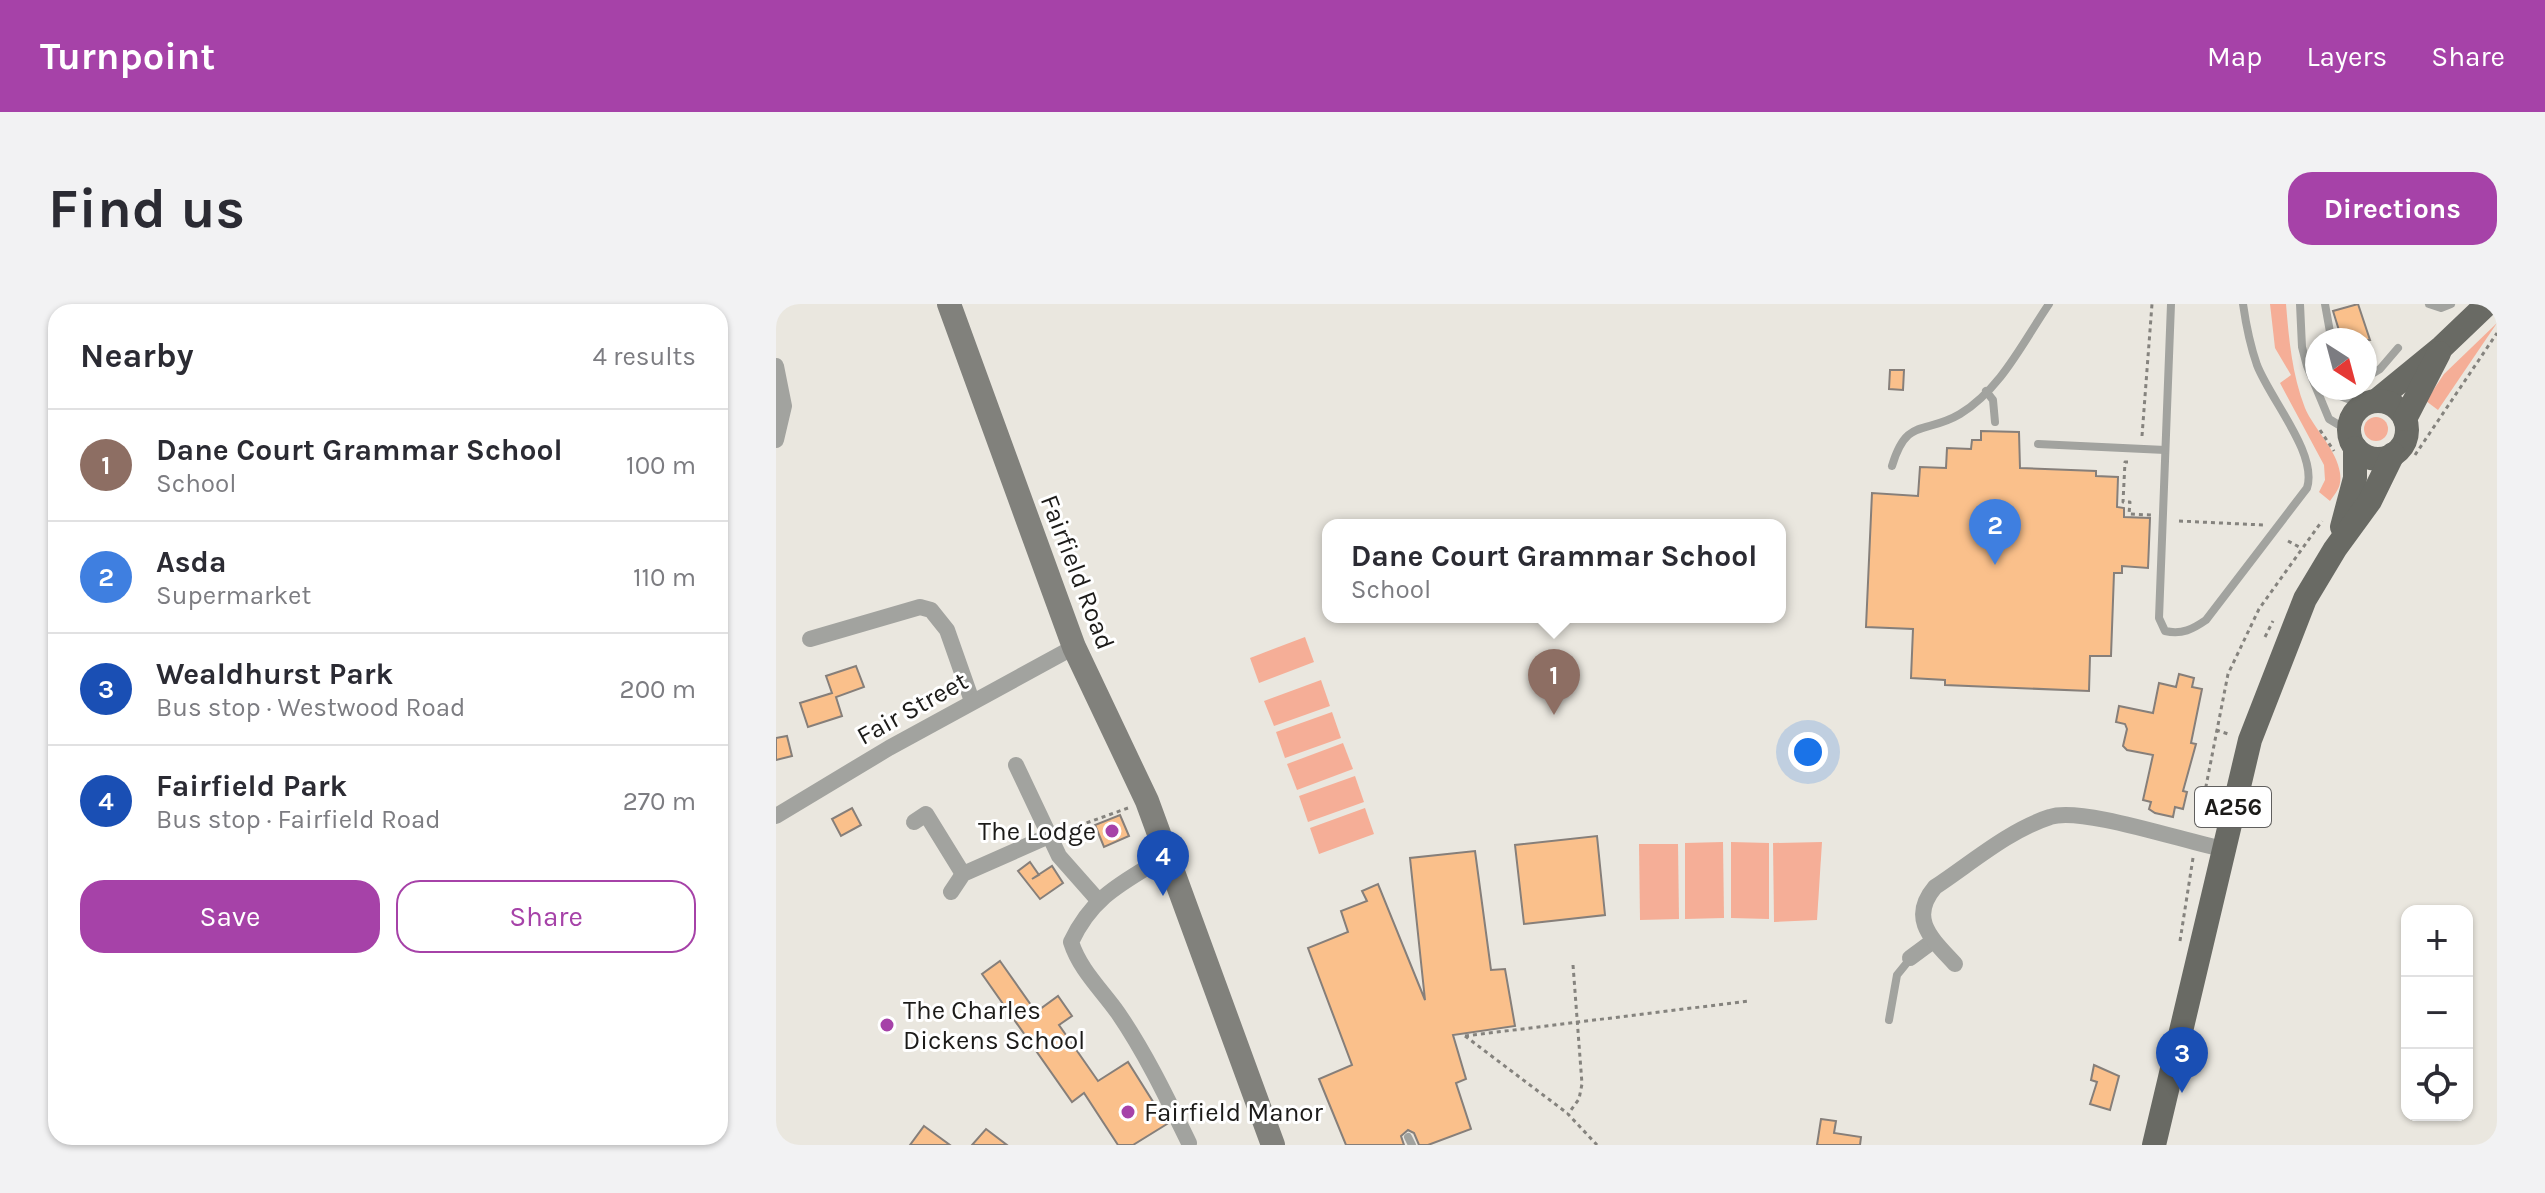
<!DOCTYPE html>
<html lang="en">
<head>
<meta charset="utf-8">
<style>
	:root { --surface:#fff; --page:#f2f2f3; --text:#2b2b33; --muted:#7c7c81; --line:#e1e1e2; --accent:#a642a8 }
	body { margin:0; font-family:Karla,sans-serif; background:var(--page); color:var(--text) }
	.controls { position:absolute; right:24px; bottom:24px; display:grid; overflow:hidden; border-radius:16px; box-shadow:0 2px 6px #0004 }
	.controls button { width:72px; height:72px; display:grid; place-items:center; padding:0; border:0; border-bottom:2px solid var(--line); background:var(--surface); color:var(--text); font:40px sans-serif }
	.compass { position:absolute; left:1529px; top:24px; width:72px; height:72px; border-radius:50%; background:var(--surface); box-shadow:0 2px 6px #0004; rotate:144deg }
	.you { position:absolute; left:1032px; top:448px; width:28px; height:28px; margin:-20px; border:6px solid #fff; border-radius:50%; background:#1a73e8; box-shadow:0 0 0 12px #1a73e833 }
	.badge { display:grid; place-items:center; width:52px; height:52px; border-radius:50%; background:var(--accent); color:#fff; font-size:26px; font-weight:700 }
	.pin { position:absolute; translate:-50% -66px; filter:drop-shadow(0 2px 4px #0008) }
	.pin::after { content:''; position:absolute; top:42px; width:28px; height:24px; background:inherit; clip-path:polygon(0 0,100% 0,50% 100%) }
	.popup { position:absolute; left:546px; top:215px; width:464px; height:104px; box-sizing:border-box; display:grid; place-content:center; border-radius:16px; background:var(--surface); filter:drop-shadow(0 2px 6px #0005); font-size:26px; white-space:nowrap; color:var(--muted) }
	.popup b { font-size:30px; color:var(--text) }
	.popup::after { content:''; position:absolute; left:50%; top:100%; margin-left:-16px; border:16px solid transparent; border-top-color:var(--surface) }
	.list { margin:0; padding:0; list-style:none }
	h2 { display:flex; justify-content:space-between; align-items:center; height:104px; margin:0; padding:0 32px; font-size:34px }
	h2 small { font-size:26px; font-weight:400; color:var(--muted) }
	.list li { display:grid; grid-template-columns:52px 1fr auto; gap:24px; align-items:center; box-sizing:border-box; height:112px; padding:0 32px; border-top:2px solid var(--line) }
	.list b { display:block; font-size:30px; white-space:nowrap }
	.list p { margin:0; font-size:26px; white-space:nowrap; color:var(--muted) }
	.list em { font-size:26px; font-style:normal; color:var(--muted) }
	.actions { display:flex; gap:16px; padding:24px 32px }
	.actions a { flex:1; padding:18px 0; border:2px solid var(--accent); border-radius:24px; text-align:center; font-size:28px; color:var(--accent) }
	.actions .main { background:var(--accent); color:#fff }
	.icon { flex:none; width:44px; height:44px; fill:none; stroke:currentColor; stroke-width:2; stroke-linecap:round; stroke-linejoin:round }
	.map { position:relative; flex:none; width:1721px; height:841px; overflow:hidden; border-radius:24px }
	header { display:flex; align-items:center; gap:48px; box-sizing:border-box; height:112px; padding:0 40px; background:var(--accent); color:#fff }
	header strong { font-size:38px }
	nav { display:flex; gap:44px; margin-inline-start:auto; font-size:28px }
	.intro { display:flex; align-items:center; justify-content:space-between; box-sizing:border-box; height:192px; padding:0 48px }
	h1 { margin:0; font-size:56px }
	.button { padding:20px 36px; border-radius:24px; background:var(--accent); color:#fff; font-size:28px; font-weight:700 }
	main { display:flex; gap:48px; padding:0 48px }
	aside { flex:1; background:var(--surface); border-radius:24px; box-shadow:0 2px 6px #0004 }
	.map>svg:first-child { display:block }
	.green { fill:#f5ae97 }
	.building { fill:#fac08b; stroke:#867f7a; stroke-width:2 }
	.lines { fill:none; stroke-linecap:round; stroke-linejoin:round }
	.path { stroke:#85837e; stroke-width:3; stroke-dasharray:4 4; stroke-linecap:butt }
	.lane { stroke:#a2a39f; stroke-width:8 }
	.street { stroke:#a2a39f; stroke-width:16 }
	.secondary { stroke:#81817c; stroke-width:24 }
	.primary { stroke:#696a64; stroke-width:24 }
	.poi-dot { fill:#a642a8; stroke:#fff; stroke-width:3 }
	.labels { text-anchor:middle; stroke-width:6; stroke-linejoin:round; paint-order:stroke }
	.shield { fill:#fff; stroke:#605f5e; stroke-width:2 }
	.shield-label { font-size:24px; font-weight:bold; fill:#1c1b19 }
	.street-label { font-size:26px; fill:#1c1b19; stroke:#fff }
	.poi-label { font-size:26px; fill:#1c1b19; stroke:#fff; text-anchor:start }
</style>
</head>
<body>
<header>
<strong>Turnpoint</strong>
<nav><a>Map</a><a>Layers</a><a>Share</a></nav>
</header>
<div class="intro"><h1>Find us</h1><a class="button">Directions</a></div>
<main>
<aside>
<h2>Nearby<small>4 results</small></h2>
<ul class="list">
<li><span class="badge" style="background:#8d6e63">1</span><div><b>Dane Court Grammar School</b><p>School</p></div><em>100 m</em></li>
<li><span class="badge" style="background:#3f7fe0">2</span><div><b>Asda</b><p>Supermarket</p></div><em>110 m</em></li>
<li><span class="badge" style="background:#1a4fb4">3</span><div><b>Wealdhurst Park</b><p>Bus stop · Westwood Road</p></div><em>200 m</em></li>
<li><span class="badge" style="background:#1a4fb4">4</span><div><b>Fairfield Park</b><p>Bus stop · Fairfield Road</p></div><em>270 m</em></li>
</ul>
<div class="actions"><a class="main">Save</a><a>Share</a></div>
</aside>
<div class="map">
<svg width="1721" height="841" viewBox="0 0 1721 841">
	<rect width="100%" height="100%" fill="#eae7df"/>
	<g class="green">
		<path d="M1494 0H1510C1513 36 1516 70 1529 104 1538 125 1561 146 1564 169 1566 182 1561 187 1554 197L1543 188 1549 176 1548 161 1504 79 1515 71 1499 44Z"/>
		<polygon points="1721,19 1662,106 1650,97 1668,70"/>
		<circle cx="1600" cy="125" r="12"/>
		<polygon points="529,333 538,358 483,379 474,354"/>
		<polygon points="545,376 554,402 498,422 488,397"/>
		<polygon points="556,408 565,434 509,454 500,428"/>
		<polygon points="567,439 577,465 521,486 511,460"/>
		<polygon points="579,472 588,498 532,518 523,492"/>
		<polygon points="589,504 598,530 543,550 534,524"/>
		<polygon points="947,538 948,614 909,615 909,539"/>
		<polygon points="955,538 993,539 993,615 955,614"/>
		<polygon points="1046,538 1041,616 998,618 997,539"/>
		<polygon points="863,540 902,540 903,615 864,616"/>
	</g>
	<g class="building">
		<polygon points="1582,0 1594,36 1566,36 1557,7"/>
		<polygon points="1114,66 1128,66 1127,86 1113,85"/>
		<polygon points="1205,127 1243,128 1244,164 1320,167 1320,172 1342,173 1341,203 1348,204 1348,213 1374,214 1372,264 1346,262 1346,269 1338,269 1335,352 1314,352 1313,387 1169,381 1169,376 1135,374 1137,325 1090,323 1096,189 1142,192 1144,163 1170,164 1171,144 1195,145 1196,136 1205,136"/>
		<polygon points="80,362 88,383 60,393 66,412 32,423 24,399 56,389 50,372"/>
		<polygon points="1403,370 1418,374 1416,383 1426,385 1415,439 1420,440 1407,487 1411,488 1407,505 1399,503 1397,513 1379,509 1373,505 1375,498 1367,496 1377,451 1351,446 1347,442 1351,425 1349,420 1340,418 1343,402 1377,409 1383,379 1400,383"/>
		<polygon points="11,432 16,452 0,456 0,434"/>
		<polygon points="76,504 85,521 65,532 56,515"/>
		<polygon points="344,511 353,532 328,543 319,521"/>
		<polygon points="821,532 829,611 748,620 739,541"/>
		<polygon points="699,547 715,666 729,665 739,722 677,731 690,775 680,779 695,825 652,841 643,841 638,829 632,826 625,832 628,841 570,841 543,775 576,761 532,644 572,628 565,607 591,597 586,587 602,580 649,696 634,554"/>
		<polygon points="254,558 263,571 256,575 276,562 287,579 264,595 242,567"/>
		<polygon points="224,657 260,708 282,692 296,712 283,721 322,777 352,758 391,820 357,841 342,841 308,789 296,798 206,670"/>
		<polygon points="1318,761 1343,772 1334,806 1314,800 1321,778 1315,776"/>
		<polygon points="1045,815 1060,817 1058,829 1085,833 1084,841 1041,841"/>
		<polygon points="148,822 174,841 134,841"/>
		<polygon points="210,825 231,841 196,841"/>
	</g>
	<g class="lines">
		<g class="path">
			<polyline points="1544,126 1558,147"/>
			<polyline points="1366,132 1376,0"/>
			<polyline points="1639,151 1721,29"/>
			<polyline points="1352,158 1349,158 1347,198 1354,198 1353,210 1375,211"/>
			<polyline points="1403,217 1488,221"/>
			<polyline points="1512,237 1525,244"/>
			<polyline points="1489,333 1497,317"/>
			<polyline points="1440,426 1455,431"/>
			<polyline points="1422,523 1452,370 1483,305 1546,217"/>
			<polyline points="288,527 352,504"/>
			<polyline points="1404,637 1417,554"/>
			<polyline points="797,661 806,780 803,795 792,810 821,841"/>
			<polyline points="689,732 973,697"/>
			<polyline points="689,732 791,809"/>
		</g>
		<g class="lane">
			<path d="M1395 0 1383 314 1389 327C1406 331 1417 325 1430 316L1531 184C1542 150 1494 95 1481 61 1474 41 1470 21 1467 0"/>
			<polyline points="1524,0 1526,43 1531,62 1553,115 1573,127"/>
			<polyline points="1549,0 1554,28"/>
			<polyline points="1653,0 1665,4 1675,0"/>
			<polyline points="1589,74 1604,65 1622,44"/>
			<polyline points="1544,84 1587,101"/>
			<polyline points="1210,87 1217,96 1219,118"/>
			<polyline points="1262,140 1389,146"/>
			<path d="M1116 162C1131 112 1149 131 1184 110 1225 85 1247 38 1273 0"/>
			<polyline points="1113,716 1121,671 1134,655"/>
			<polyline points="632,833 636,841"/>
		</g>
		<g class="street">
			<polyline points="0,62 8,102 0,136"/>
			<polyline points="34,335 144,303 155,306 171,326 196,397"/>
			<polyline points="240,461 283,552 321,595"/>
			<polyline points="0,512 113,444 298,343"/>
			<polyline points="138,518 150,510 187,570"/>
			<path d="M390 552C348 578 317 591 295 638 304 666 325 685 342 709 370 750 391 794 413 839"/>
			<polyline points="175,588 187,570 273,532"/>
			<polyline points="1134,654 1157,637"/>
			<path d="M1179 660C1156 635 1132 615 1159 583 1194 560 1233 526 1274 513 1305 502 1410 538 1447 545"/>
		</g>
		<polyline class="secondary" points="173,0 298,343 371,497 497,841"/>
		<g class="primary">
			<polyline points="1600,97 1666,43 1711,0"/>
			<circle cx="1602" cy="126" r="29"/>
			<polyline points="1629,115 1663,49"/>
			<polyline points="1566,223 1579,174 1579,144"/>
			<polyline points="1378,841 1474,436 1529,295 1559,245 1594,197 1617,150"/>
		</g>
	</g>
	<g class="poi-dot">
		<circle cx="336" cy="527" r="8"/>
		<circle cx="111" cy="721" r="8"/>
		<circle cx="352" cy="808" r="8"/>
	</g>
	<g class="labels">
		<rect class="shield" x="1419" y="483" width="76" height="40" rx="6"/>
		<g class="shield-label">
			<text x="1457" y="511">A256</text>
		</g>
		<g class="street-label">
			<text transform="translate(302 268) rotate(69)" y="9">Fairfield Road</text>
			<text transform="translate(136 404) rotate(-29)" y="9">Fair Street</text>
		</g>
		<g class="poi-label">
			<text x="320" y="536" text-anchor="end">The Lodge</text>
			<text x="127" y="715">The Charles<tspan x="127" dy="30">Dickens School</tspan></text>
			<text x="368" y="817">Fairfield Manor</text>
		</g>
	</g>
</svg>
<div class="controls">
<button>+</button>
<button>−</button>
<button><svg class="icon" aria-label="locate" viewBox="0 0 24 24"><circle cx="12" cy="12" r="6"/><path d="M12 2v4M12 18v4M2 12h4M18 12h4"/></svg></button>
</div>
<svg class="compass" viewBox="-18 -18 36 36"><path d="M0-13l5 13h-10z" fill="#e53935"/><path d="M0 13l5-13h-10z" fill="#7c7c81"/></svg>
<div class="you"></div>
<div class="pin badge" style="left:778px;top:411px;background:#8d6e63">1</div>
<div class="popup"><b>Dane Court Grammar School</b>School</div>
<div class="pin badge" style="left:1219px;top:261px;background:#3f7fe0">2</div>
<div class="pin badge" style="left:1406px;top:789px;background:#1a4fb4">3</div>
<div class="pin badge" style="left:387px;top:592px;background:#1a4fb4">4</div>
</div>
</main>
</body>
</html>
